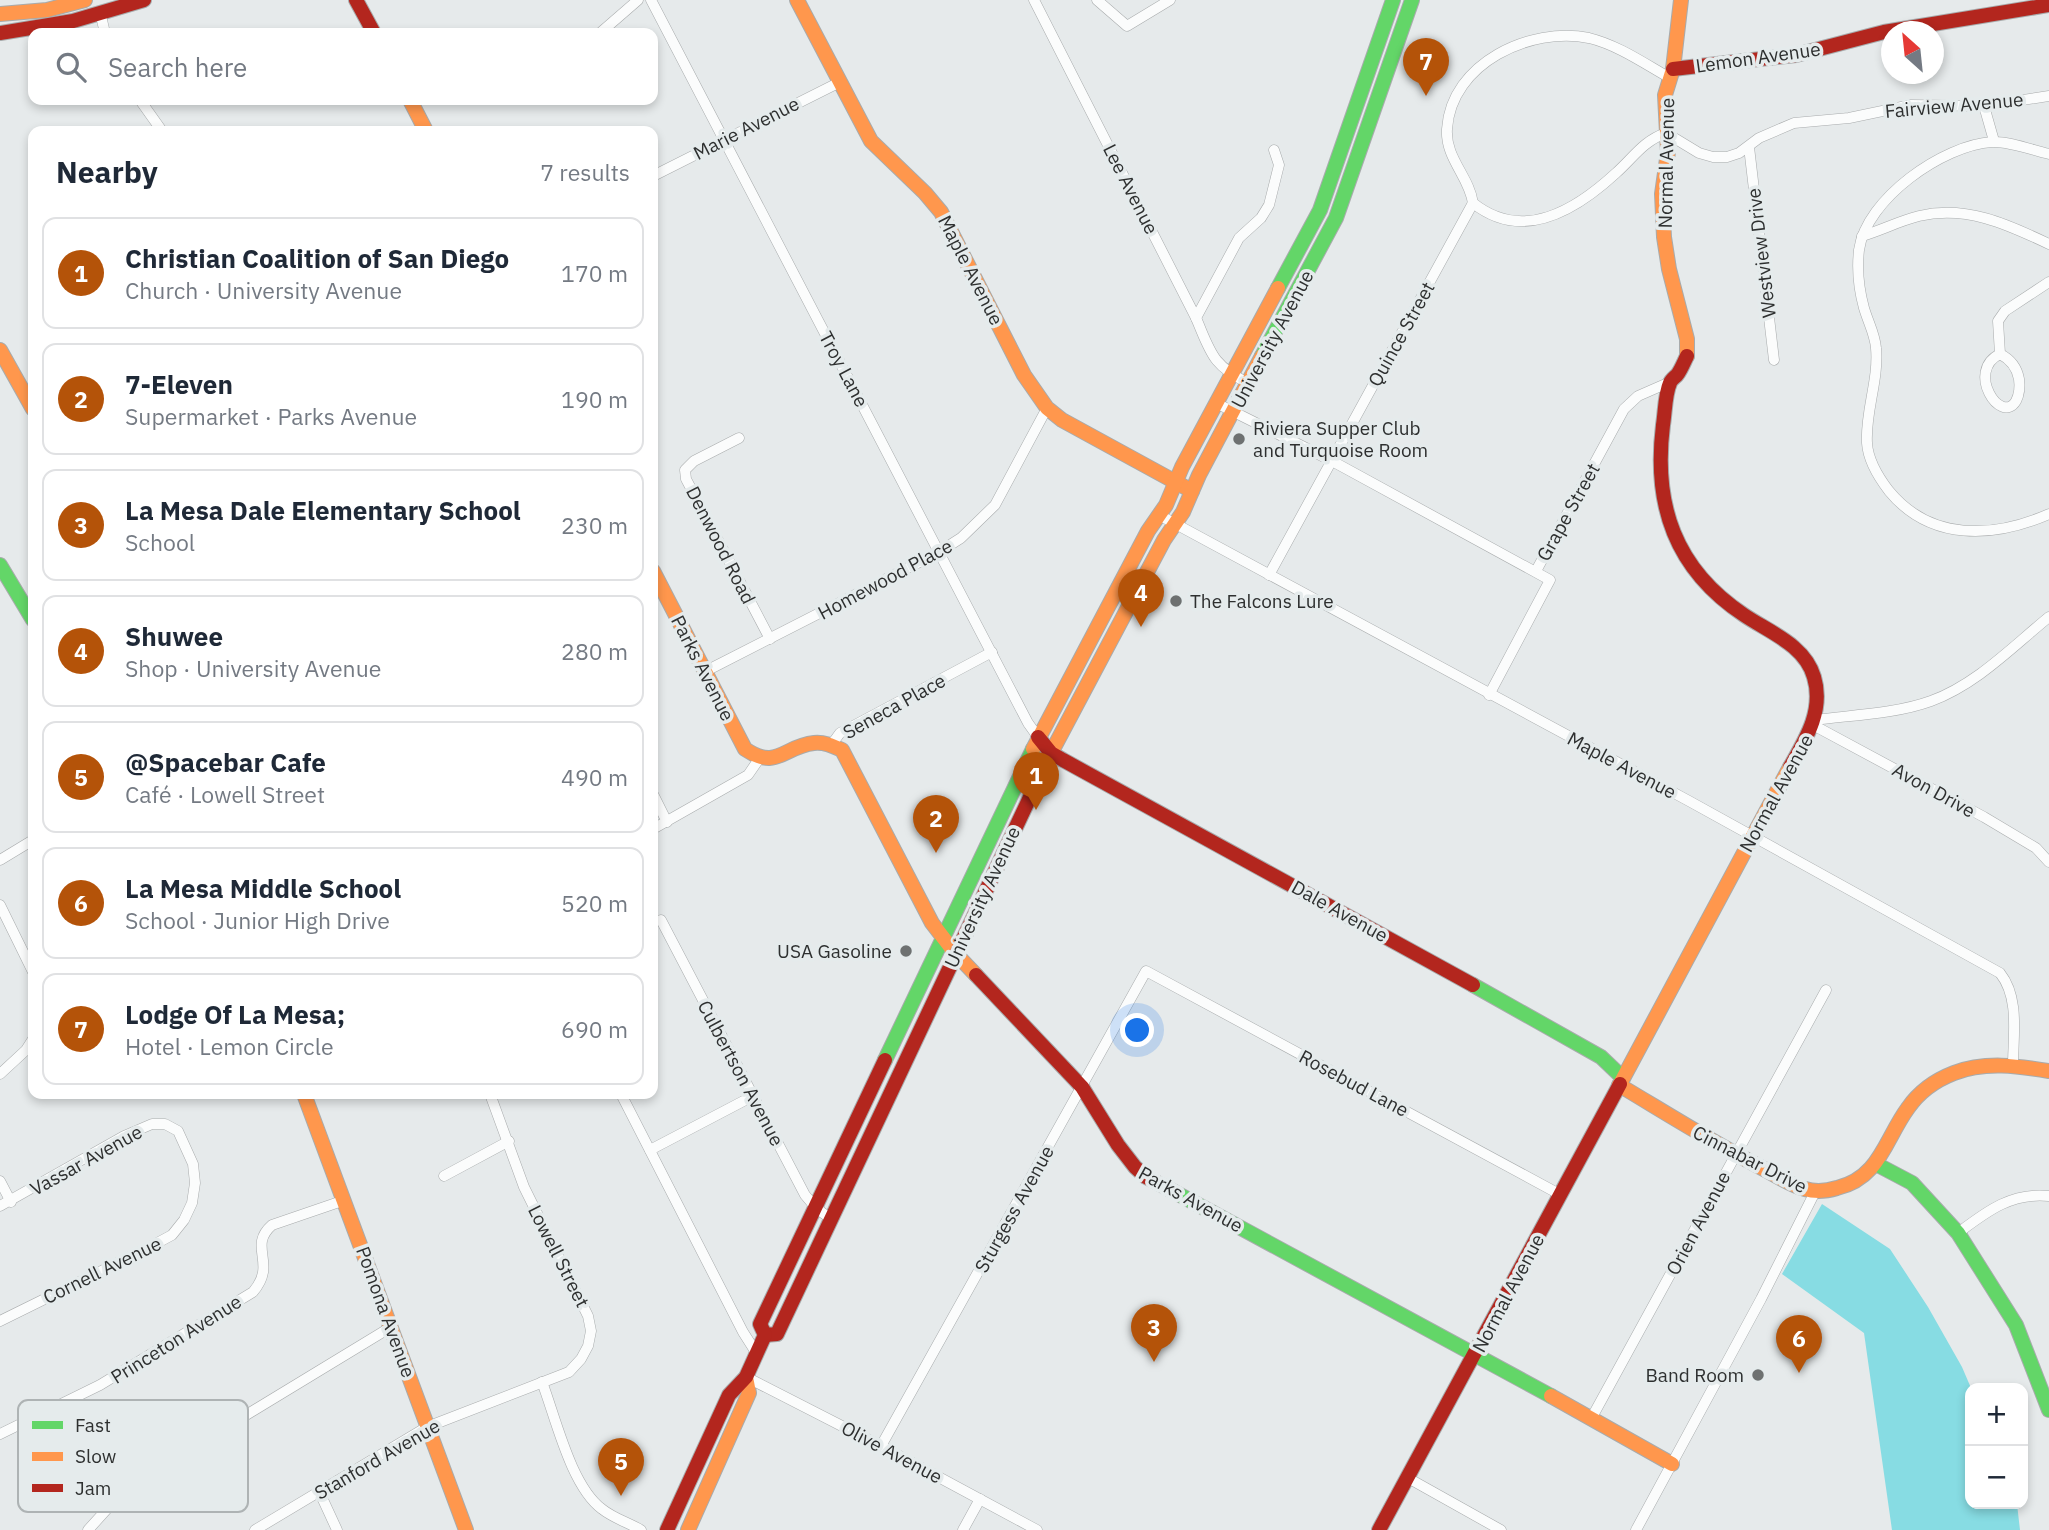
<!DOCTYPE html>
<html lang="en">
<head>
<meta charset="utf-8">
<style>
	:root { --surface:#fff; --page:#f2f2f3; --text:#1f2937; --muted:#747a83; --line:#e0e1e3; --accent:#b45309 }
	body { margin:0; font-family:"IBM Plex Sans",sans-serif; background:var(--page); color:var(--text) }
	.controls { position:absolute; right:21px; bottom:21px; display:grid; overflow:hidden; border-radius:14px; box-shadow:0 4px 10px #0003 }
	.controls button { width:63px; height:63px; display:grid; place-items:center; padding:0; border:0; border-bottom:2px solid var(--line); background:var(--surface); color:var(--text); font:35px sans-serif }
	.compass { position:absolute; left:1881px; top:21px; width:63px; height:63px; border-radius:50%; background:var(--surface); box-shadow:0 4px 10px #0003; rotate:333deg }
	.you { position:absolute; left:1138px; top:1031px; width:24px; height:24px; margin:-18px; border:5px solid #fff; border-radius:50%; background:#1a73e8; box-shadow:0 0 0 10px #1a73e833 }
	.badge { display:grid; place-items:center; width:46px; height:46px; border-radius:50%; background:var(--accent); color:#fff; font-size:23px; font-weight:700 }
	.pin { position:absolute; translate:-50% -58px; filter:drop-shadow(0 2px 4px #0008) }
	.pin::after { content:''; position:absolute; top:37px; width:24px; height:21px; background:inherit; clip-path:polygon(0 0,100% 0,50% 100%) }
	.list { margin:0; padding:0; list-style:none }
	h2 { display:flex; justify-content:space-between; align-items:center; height:91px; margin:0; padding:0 28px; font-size:30px }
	h2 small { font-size:23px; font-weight:400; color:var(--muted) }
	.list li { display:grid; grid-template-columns:46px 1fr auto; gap:21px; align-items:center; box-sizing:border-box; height:112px; margin:0 14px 14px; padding:0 14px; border:2px solid var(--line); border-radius:14px }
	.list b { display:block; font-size:26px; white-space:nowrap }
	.list p { margin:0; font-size:23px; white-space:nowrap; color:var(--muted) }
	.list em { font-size:23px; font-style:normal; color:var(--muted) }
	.icon { flex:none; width:38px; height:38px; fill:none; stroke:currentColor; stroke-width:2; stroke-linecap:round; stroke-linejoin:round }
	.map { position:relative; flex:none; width:2049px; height:1530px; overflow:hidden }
	.search { position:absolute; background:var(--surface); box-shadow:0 4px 10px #0003; left:28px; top:28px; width:630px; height:77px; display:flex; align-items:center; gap:18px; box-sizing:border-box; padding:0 24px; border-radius:14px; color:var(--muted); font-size:26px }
	.panel { position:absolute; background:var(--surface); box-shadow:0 4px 10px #0003; left:28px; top:126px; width:630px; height:973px; border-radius:14px }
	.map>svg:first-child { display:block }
	.green { fill:#87dce3 }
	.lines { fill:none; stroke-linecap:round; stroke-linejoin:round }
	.street-casing { stroke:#a8abac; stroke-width:11 }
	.fast-casing { stroke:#a8abac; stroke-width:16 }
	.slow-casing { stroke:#a8abac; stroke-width:16 }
	.jam-casing { stroke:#a8abac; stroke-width:16 }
	.street { stroke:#fbfcfc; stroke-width:10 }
	.fast { stroke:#63d668; stroke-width:14 }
	.slow { stroke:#ff974d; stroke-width:14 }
	.jam { stroke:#b3261e; stroke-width:14 }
	.poi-dot { fill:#6e7171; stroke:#e5ebec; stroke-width:2.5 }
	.labels { text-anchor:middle; stroke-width:7; stroke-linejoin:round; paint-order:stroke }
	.street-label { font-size:19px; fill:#2e3030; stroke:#e5ebec }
	.poi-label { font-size:19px; fill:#2e3030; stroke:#e5ebec; text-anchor:start }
	.key { fill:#e5ebec; stroke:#aeb3b4; stroke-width:2 }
	.key-label { font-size:19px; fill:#2e3030 }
</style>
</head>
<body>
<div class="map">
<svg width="2049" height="1530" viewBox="0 0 2049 1530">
	<rect width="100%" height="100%" fill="#e6eaeb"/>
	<polygon class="green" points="1822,1204 1890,1249 1928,1307 1962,1367 1971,1388 1970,1504 2017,1504 2020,1530 1892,1530 1864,1333 1782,1274"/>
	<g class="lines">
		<defs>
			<g id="street">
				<polyline points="651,0 1028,723 1038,737"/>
				<path d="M1034 0 1196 318C1211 353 1212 365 1248 383"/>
				<polyline points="1097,0 1127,26 1170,0"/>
				<polyline points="101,16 105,33"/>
				<polyline points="600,33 638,0"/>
				<path d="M1670 78C1645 64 1618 45 1589 38 1531 26 1451 63 1447 129 1445 158 1469 176 1473 203 1523 243 1576 210 1616 173 1633 158 1643 141 1666 133L1699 153 1713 157H1727L1739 153 1759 138 1794 123 1849 118 1911 105 1984 106 2049 96"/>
				<polyline points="140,100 162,131"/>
				<polyline points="1984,106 1994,141"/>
				<polyline points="1749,147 1774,360"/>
				<path d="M2049 154C2032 150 2009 141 1992 142 1943 145 1866 199 1859 250 1857 268 1859 290 1864 308 1868 322 1875 334 1876 348 1879 380 1865 412 1867 443 1868 460 1879 478 1889 491 1931 542 1994 538 2049 514"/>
				<polyline points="653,176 840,82"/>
				<path d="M1862 236C1882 230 1899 221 1919 216 1966 205 2007 224 2049 244"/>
				<polyline points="1196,318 1239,238 1261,218 1269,205 1279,165 1274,150"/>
				<path d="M2000 354C2010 359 2017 368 2019 379 2020 386 2019 395 2016 401 2001 426 1965 371 2000 354Z"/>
				<polyline points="2000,354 1998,321 2005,311 2049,282"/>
				<polyline points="1216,403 1332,461 1550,580 1489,695"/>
				<polyline points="739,438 694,461 685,470 686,479 770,639"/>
				<path d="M1159 515 1689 801 2000 973C2020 998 2013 1036 2013 1066"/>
				<polyline points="1536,571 1624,409 1638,396 1670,382"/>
				<polyline points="1269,575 1473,203"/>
				<polyline points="706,671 939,552 961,538 995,505 1047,408"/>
				<path d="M1814 720C1852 715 1895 714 1931 701 1977 684 2012 647 2049 617"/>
				<polyline points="1813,725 1984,817 2036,848 2049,862"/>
				<polyline points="832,744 840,733 992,652"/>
				<polyline points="653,794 667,822"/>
				<polyline points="653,829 748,775 759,759"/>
				<polyline points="0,860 33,840"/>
				<polyline points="0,905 33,972"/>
				<polyline points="661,920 805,1195 816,1208 831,1219"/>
				<polyline points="0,1074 26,1050 33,1039"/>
				<polyline points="621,1094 743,1332 757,1354"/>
				<polyline points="650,1150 753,1096"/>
				<polyline points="444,1176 509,1141"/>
				<polyline points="0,1181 11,1202"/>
				<polyline points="0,1206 124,1136 152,1124 165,1124 178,1131 193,1164 195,1183 192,1203 184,1220 172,1235 146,1249 0,1321"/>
				<path d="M1958 1233C1986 1212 2011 1192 2049 1196"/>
				<polyline points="746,1377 881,1446 1037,1530"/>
				<path d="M542 1382C556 1419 571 1486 602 1509 613 1518 629 1523 641 1530"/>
				<polyline points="1591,1419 1826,990"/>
				<path d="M0 1434 100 1385 253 1292C278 1263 247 1247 272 1225L345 1200"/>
				<polyline points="881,1446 1146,971 1561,1195"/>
				<polyline points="1408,1478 1501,1530"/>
				<polyline points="319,1491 337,1530"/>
				<polyline points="88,1530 126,1488 391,1327"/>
				<polyline points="255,1530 427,1427 569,1372 581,1359 588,1346 591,1331 588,1316 524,1187 490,1094"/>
				<polyline points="963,1530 980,1499"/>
				<polyline points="1636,1530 1761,1299 1815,1192"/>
			</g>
			<g id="fast">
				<polyline points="1278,288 1320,210 1393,0"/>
				<polyline points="1262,356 1336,218 1412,0"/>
				<polyline points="0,565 33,620"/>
				<polyline points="1473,985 1601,1057 1623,1078"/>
				<polyline points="885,1060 1033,749"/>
				<polyline points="1876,1164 1912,1183 1958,1233 2016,1325 2049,1410"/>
				<polyline points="1169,1189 1551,1396"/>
			</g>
			<g id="slow">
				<polyline points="797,0 871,141 925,193 941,212 1024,375 1047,408 1062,420 1192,491"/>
				<polyline points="1681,0 1673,69 1665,95 1668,152 1662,194 1664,237 1669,269 1687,339 1687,356"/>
				<polyline points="0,14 47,10 85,0"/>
				<polyline points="410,100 426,131"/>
				<polyline points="0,350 33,409"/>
				<path d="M653 571 745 749C777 771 784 746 814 743 825 742 833 746 842 750L932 923 955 953 976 975"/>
				<polyline points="1033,749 1148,531 1166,505 1182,467 1278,288"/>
				<polyline points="1032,793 1051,753 1164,540 1183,512 1199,475 1262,356"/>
				<polyline points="1620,1084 1790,767"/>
				<path d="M1619 1085C1666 1113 1713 1143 1762 1168 1776 1175 1790 1185 1805 1189 1815 1192 1827 1191 1837 1188 1880 1178 1885 1139 1908 1108 1919 1092 1936 1080 1954 1073 1985 1061 2018 1066 2049 1071"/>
				<polyline points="304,1094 466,1530"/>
				<polyline points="1551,1396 1672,1464"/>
				<polyline points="688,1530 749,1393 746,1377"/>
			</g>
			<g id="jam">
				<polyline points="356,0 374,33"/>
				<polyline points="0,33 73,21 144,0"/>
				<polyline points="1673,69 1796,55 1884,32 2049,5"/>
				<path d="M1687 356C1684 362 1681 370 1677 375 1675 377 1671 380 1670 383 1665 394 1665 413 1663 425 1653 505 1675 569 1744 615 1769 632 1805 645 1814 677 1824 710 1806 739 1790 767"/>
				<polyline points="1038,737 1051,753 1063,760 1473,985"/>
				<polyline points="976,975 1082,1087 1118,1145 1135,1167 1146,1177 1169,1189"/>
				<polyline points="765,1335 777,1334 1032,793"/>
				<polyline points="667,1530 729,1395 746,1377 765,1335 760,1324 885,1060"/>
				<polyline points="1379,1530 1620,1084"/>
			</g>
		</defs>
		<use href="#street" class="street-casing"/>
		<use href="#fast" class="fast-casing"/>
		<use href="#slow" class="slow-casing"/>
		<use href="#jam" class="jam-casing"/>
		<use href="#street" class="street"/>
		<use href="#fast" class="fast"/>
		<use href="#slow" class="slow"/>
		<use href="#jam" class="jam"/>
	</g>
	<g class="poi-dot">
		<circle cx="1239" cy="439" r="7"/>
		<circle cx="1176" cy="601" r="7"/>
		<circle cx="906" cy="951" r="7"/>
		<circle cx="1758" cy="1375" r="7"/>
	</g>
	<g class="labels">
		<g class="street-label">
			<text transform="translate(1758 57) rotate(-8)" y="7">Lemon Avenue</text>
			<text transform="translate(1954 105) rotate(-5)" y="7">Fairview Avenue</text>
			<text transform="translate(746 128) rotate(-27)" y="7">Marie Avenue</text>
			<text transform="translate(1666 163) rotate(-89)" y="7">Normal Avenue</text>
			<text transform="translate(1131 189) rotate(63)" y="7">Lee Avenue</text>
			<text transform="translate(1761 253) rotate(-97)" y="7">Westview Drive</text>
			<text transform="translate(971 270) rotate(63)" y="7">Maple Avenue</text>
			<text transform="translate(1401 334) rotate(-61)" y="7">Quince Street</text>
			<text transform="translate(1272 339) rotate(-62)" y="7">University Avenue</text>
			<text transform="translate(844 369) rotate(62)" y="7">Troy Lane</text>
			<text transform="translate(1568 512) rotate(-61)" y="7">Grape Street</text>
			<text transform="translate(721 545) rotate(63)" y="7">Denwood Road</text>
			<text transform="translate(885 579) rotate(-28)" y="7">Homewood Place</text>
			<text transform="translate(703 668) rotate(63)" y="7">Parks Avenue</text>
			<text transform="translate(894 706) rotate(-29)" y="7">Seneca Place</text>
			<text transform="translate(1622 765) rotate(28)" y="7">Maple Avenue</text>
			<text transform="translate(1934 790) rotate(29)" y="7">Avon Drive</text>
			<text transform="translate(1776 793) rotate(-61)" y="7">Normal Avenue</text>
			<text transform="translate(982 897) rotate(-65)" y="7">University Avenue</text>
			<text transform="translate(1340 911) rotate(29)" y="7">Dale Avenue</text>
			<text transform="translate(741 1073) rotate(62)" y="7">Culbertson Avenue</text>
			<text transform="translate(1354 1083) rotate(28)" y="7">Rosebud Lane</text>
			<text transform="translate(1750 1159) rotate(27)" y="7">Cinnabar Drive</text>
			<text transform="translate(86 1160) rotate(-29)" y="7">Vassar Avenue</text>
			<text transform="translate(1191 1199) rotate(29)" y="7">Parks Avenue</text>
			<text transform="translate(1014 1209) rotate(-61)" y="7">Sturgess Avenue</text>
			<text transform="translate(1698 1223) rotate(-62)" y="7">Orien Avenue</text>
			<text transform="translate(559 1256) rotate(63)" y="7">Lowell Street</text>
			<text transform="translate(102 1270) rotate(-26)" y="7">Cornell Avenue</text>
			<text transform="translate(1508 1293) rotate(-62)" y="7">Normal Avenue</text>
			<text transform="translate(386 1312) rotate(70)" y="7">Pomona Avenue</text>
			<text transform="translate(176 1339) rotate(-32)" y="7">Princeton Avenue</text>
			<text transform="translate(892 1452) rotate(28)" y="7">Olive Avenue</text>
			<text transform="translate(377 1459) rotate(-30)" y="7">Stanford Avenue</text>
		</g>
		<g class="poi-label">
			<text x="1253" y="435">Riviera Supper Club<tspan x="1253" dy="22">and Turquoise Room</tspan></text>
			<text x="1190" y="608">The Falcons Lure</text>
			<text x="892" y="958" text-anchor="end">USA Gasoline</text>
			<text x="1744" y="1382" text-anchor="end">Band Room</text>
		</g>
	</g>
	<rect x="18" y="1400" width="230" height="112" rx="10" class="key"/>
	<rect x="32" y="1421" width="31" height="8" fill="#63d668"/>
	<rect x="32" y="1452" width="31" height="9" fill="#ff974d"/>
	<rect x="32" y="1484" width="31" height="8" fill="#b3261e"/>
	<g class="key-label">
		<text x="75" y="1432">Fast</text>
		<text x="75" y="1463">Slow</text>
		<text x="75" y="1495">Jam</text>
	</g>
</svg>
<div class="controls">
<button>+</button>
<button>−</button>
</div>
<svg class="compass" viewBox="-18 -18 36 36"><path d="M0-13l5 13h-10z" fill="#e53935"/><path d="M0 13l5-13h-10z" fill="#747a83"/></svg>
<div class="you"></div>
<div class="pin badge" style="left:1036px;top:810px">1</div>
<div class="pin badge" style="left:936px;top:853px">2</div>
<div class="pin badge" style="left:1154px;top:1362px">3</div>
<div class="pin badge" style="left:1141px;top:627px">4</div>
<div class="pin badge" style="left:621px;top:1496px">5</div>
<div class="pin badge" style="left:1799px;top:1373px">6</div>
<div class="pin badge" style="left:1426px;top:96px">7</div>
<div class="search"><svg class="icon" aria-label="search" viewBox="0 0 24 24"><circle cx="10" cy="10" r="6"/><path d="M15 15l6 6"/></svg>Search here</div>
<section class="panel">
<h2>Nearby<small>7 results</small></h2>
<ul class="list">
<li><span class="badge">1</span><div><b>Christian Coalition of San Diego</b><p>Church · University Avenue</p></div><em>170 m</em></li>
<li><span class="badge">2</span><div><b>7-Eleven</b><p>Supermarket · Parks Avenue</p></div><em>190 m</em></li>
<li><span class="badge">3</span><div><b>La Mesa Dale Elementary School</b><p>School</p></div><em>230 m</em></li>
<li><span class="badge">4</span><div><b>Shuwee</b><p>Shop · University Avenue</p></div><em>280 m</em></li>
<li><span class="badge">5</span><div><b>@Spacebar Cafe</b><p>Café · Lowell Street</p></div><em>490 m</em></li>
<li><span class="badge">6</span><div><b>La Mesa Middle School</b><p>School · Junior High Drive</p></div><em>520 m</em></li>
<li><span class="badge">7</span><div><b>Lodge Of La Mesa;</b><p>Hotel · Lemon Circle</p></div><em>690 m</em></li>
</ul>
</section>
</div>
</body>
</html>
